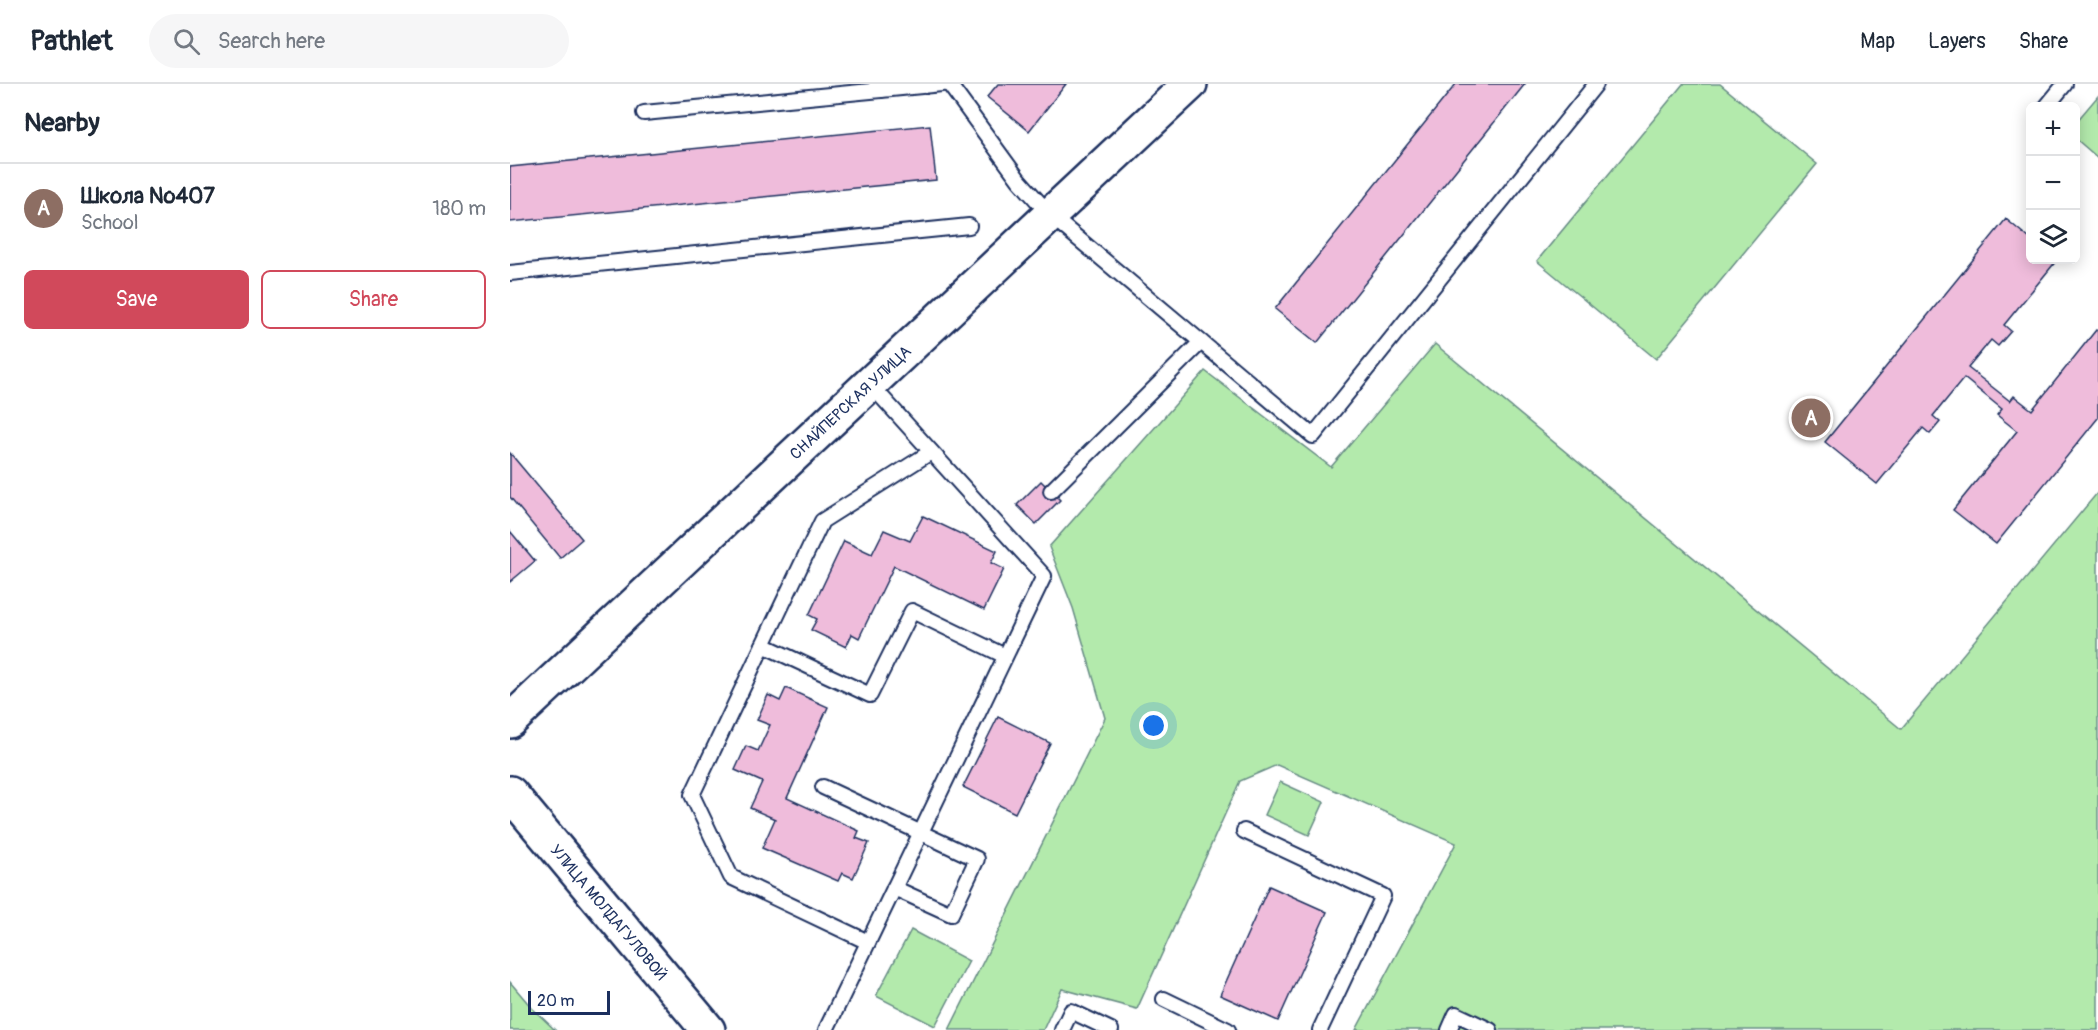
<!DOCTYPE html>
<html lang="en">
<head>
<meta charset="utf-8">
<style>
	:root { --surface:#fff; --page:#f6f6f7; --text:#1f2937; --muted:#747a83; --line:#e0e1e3; --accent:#d1495b }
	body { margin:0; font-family:Pangolin,sans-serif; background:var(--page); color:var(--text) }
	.controls { position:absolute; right:18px; top:18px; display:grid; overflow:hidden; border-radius:9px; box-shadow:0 3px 15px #0003 }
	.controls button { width:54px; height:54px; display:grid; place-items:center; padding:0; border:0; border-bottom:2px solid var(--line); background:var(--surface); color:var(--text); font:30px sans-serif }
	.scale { position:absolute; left:18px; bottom:15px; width:82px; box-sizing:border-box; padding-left:6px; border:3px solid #1b2f5e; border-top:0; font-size:16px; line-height:21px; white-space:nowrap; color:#1b2f5e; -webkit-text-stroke:4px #fff; paint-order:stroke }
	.you { position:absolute; left:644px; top:642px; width:21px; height:21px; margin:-15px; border:4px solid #fff; border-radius:50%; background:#1a73e8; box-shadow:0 0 0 9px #1a73e833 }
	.badge { display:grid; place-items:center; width:39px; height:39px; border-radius:50%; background:var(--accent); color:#fff; font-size:20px; font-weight:700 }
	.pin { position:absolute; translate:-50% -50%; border:3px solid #fff; box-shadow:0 2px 6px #0006 }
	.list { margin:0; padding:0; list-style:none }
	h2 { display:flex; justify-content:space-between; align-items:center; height:78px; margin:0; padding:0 24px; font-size:26px }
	h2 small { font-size:20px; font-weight:400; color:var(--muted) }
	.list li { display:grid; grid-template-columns:39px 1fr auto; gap:18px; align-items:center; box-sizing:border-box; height:90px; padding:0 24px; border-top:2px solid var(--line) }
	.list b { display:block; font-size:22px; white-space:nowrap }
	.list p { margin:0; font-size:20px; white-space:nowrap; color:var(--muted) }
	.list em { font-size:20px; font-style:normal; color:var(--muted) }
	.actions { display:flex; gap:12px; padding:18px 24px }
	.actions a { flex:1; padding:14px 0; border:2px solid var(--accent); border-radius:9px; text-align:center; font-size:21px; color:var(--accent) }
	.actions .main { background:var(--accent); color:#fff }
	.icon { flex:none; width:33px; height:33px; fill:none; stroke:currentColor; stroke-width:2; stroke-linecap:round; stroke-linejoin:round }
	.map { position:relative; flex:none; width:1588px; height:946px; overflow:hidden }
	header { display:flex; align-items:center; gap:36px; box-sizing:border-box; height:84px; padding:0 30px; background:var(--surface); border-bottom:2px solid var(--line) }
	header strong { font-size:28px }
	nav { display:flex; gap:33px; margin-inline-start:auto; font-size:21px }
	.search { width:420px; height:54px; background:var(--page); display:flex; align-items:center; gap:15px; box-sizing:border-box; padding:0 21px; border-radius:33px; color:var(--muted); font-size:22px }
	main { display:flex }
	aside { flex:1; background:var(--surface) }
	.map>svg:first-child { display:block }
	.green { fill:#b3eaac; stroke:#678c85; stroke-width:1.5 }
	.building { fill:#efbcdb; stroke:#1b2f5e; stroke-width:1.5 }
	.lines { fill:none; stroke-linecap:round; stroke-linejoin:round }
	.lane-casing { stroke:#1b2f5e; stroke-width:18 }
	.secondary-casing { stroke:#1b2f5e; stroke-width:38 }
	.lane { stroke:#fff; stroke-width:14 }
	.secondary { stroke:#fff; stroke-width:33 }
	.labels { text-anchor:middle; stroke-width:4.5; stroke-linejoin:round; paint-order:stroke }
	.street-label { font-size:16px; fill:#1b2f5e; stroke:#fff }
</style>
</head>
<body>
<header>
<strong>Pathlet</strong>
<div class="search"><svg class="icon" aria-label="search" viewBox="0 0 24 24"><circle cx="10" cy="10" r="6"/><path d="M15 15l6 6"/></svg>Search here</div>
<nav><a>Map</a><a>Layers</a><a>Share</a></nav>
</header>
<main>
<aside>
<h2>Nearby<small></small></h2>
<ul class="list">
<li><span class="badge" style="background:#8d6e63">A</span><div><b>Школа №407</b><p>School</p></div><em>180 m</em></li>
</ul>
<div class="actions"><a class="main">Save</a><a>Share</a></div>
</aside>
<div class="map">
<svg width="1588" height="946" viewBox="0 0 1588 946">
	<rect width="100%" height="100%" fill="#fff"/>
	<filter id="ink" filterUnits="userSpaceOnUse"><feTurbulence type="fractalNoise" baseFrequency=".0167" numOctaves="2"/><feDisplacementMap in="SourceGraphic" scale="12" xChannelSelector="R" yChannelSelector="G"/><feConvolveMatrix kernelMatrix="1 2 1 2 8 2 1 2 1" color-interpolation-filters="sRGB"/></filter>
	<g filter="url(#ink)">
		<g class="green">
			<polygon points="1173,0 1210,0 1307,80 1146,275 1027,177"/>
			<polygon points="1588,12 1588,74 1566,55 1566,38"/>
			<polygon points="925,260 1391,645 1588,408 1588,946 846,946 946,759 767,681 730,697 627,925 552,905 533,946 439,946 595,634 563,524 539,463 695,287 821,383"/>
			<polygon points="770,698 814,718 799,751 755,731"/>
			<polygon points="401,846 459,877 425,942 366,912"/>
			<polygon points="0,898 22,924 45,946 0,946"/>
		</g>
		<g class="building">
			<polygon points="488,0 556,0 519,47 477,13"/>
			<polygon points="946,0 1015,0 807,259 765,225"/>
			<polygon points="420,41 426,96 0,138 0,83"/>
			<polygon points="1496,135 1520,155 1520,176 1547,176 1494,241 1501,247 1488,262 1481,256 1458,284 1500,317 1504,312 1522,326 1586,246 1588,247 1588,334 1486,460 1443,426 1507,347 1487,331 1492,325 1454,294 1423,332 1430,338 1420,350 1413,344 1367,400 1315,358"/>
			<polygon points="0,369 72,455 50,474 0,413"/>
			<polygon points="531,397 550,416 526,440 507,421"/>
			<polygon points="413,432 487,467 481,479 494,485 474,526 384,482 349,554 342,550 336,563 301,546 307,535 299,531 334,457 362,470 374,446 400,457"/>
			<polygon points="0,447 25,477 0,498"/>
			<polygon points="276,604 318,623 277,714 349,747 346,754 359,759 343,794 332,789 328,797 252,764 265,735 240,724 252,698 225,686 236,662 248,667 260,641 247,636 258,611 270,617"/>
			<polygon points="488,633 540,659 505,729 453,703"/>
			<polygon points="759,802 817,828 768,937 710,911"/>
		</g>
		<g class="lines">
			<defs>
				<g id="lane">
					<polyline points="439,0 509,96 540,131 803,352 1086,0"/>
					<polyline points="366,1 371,6 432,0"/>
					<polyline points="1537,22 1555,0"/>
					<polyline points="134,29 371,6"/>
					<polyline points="0,189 459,142"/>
					<polyline points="541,407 691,258"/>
					<polyline points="253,561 312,437 421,368"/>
					<polyline points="313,703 467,775 441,830 384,804"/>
					<polyline points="734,747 873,812 810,946"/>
					<polyline points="358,858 221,793 182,711 253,561 360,611 402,527 495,572"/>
					<polyline points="654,915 718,946"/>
					<polyline points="316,946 534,492 360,300"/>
					<polyline points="552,946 561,927 601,946"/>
					<polyline points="939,946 946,930 980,946"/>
				</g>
				<g id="secondary">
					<polyline points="0,637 680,0"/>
					<polyline points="0,709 198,946"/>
				</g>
			</defs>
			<use href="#lane" class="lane-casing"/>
			<use href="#secondary" class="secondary-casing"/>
			<use href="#lane" class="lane"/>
			<use href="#secondary" class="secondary"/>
		</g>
	</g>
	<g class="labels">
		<g class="street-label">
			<text transform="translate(340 318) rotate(-43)" y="6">СНАЙПЕРСКАЯ УЛИЦА</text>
			<text transform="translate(99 828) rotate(50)" y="6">УЛИЦА МОЛДАГУЛОВОЙ</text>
		</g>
	</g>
</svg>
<div class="controls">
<button>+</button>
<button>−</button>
<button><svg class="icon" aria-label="layers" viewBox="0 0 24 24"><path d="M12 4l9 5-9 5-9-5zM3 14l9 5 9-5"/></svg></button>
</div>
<div class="scale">20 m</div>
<div class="you"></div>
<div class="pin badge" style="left:1301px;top:334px;background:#8d6e63">A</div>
</div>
</main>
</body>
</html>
